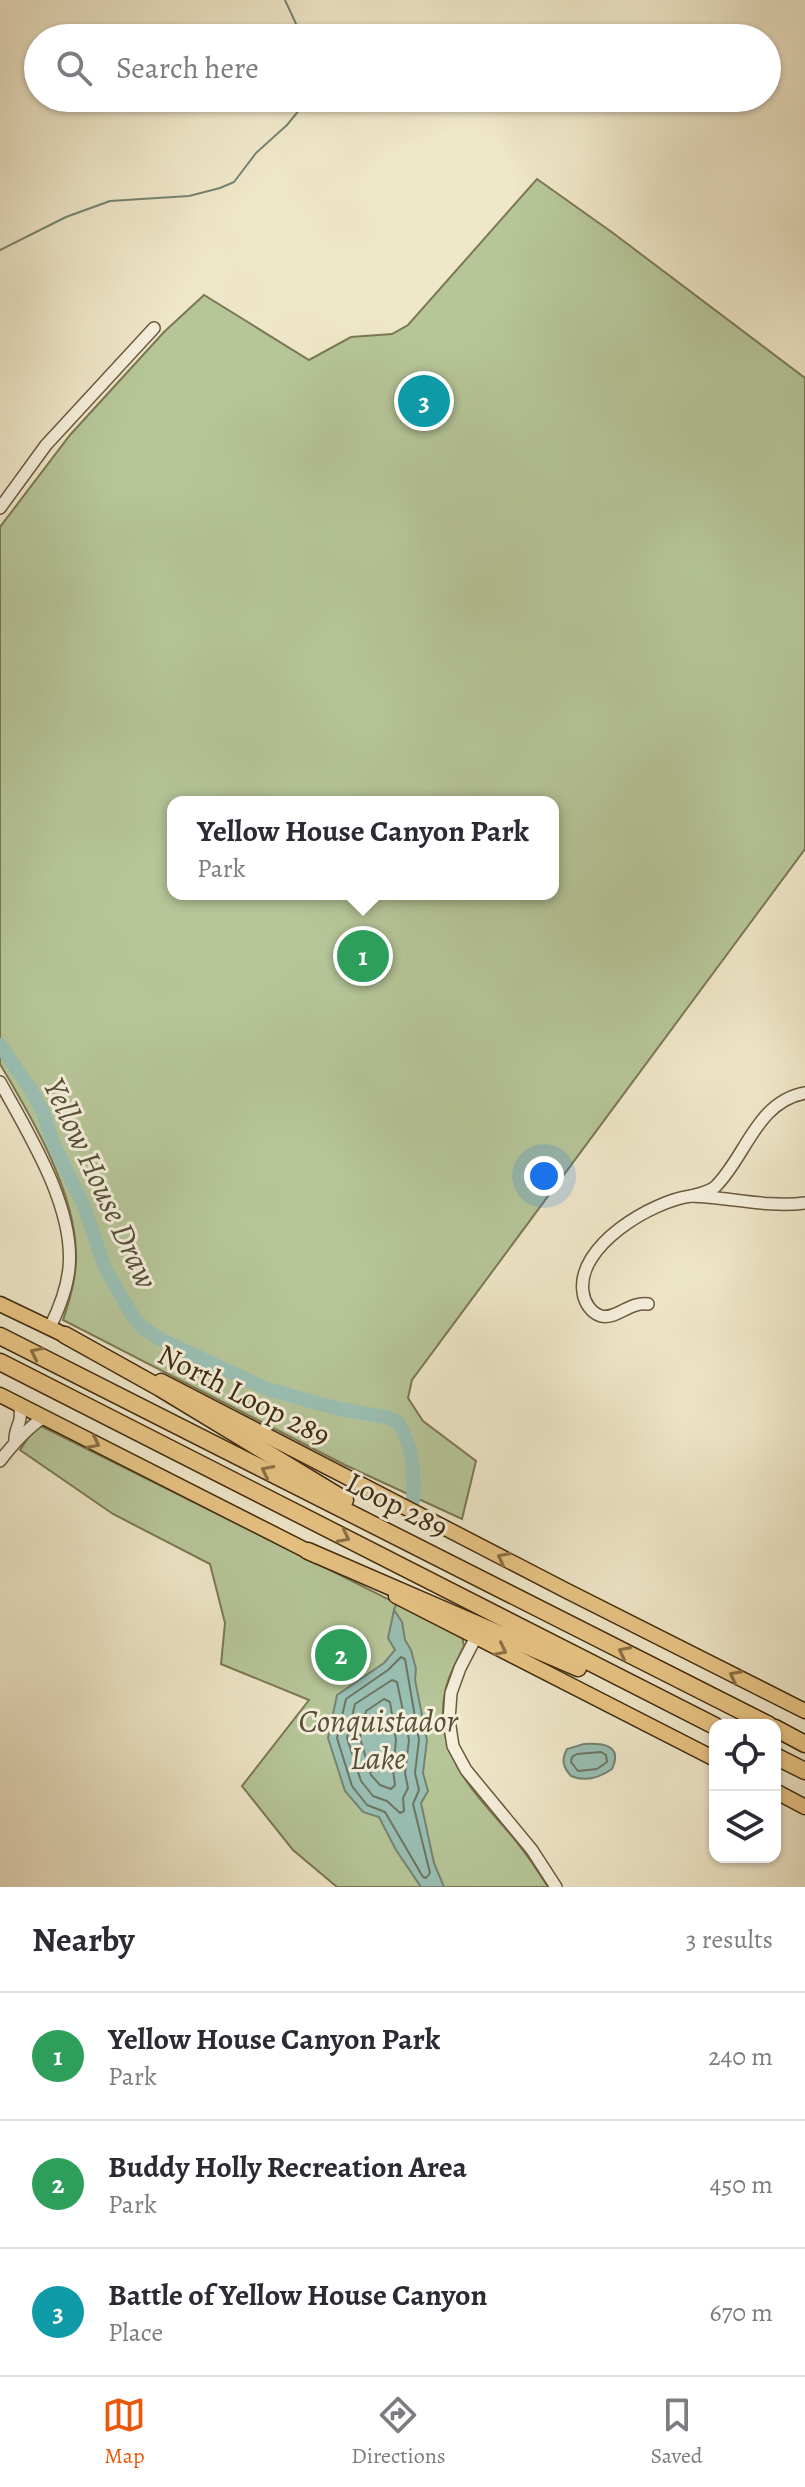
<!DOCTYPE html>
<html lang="en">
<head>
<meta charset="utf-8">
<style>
	:root { --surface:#fff; --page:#f2f2f3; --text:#2b2b33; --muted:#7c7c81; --line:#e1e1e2; --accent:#ea580c }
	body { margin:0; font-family:Alegreya,serif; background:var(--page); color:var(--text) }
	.controls { position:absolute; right:24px; bottom:24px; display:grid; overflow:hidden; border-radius:16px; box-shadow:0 2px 6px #0004 }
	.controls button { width:72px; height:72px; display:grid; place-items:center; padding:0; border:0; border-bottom:2px solid var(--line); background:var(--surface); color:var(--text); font:40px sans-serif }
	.you { position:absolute; left:544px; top:1176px; width:28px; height:28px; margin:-20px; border:6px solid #fff; border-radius:50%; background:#1a73e8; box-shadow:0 0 0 12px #1a73e833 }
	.badge { display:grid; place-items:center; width:52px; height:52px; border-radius:50%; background:var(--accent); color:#fff; font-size:26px; font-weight:700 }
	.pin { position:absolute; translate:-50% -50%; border:4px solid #fff; box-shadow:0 2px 8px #0006 }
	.popup { position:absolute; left:167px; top:796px; width:392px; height:104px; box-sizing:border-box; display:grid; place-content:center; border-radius:16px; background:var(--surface); filter:drop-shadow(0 2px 6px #0005); font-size:26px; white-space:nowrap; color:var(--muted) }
	.popup b { font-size:30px; color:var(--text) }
	.popup::after { content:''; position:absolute; left:50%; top:100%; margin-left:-16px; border:16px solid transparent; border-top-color:var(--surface) }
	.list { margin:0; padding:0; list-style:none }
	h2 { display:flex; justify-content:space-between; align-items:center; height:104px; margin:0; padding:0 32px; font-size:34px }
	h2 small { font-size:26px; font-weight:400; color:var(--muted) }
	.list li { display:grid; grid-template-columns:52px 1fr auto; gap:24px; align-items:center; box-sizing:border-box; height:128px; padding:0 32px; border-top:2px solid var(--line) }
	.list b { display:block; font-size:30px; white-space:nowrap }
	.list p { margin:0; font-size:26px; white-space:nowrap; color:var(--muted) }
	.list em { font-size:26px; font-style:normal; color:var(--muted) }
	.icon { flex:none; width:44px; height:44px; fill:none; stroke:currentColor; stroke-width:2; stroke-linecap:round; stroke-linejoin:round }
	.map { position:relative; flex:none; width:805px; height:1887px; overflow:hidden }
	.search { position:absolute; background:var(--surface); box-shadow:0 2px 6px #0004; left:24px; right:24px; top:24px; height:88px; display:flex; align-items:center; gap:20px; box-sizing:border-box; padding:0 28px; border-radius:44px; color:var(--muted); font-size:30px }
	.sheet { height:488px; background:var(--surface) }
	nav { display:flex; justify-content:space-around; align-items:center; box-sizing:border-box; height:112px; border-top:2px solid var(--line); background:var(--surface); font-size:22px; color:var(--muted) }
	nav a { display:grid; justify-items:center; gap:4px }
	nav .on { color:var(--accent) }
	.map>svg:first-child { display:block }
	.green { fill:#b6c699; stroke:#7b7854; stroke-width:2; fill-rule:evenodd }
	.water { fill:#9ac0b5; stroke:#768473; stroke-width:2 }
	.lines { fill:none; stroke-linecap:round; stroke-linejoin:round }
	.shore { stroke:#6d7662; stroke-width:2 }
	.stream { stroke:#768473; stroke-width:2 }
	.river { stroke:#9ac0b5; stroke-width:14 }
	.minor-casing { stroke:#6c5a3e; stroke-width:14 }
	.major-casing { stroke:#402b0f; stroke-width:17 }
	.highway-casing { stroke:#402b0f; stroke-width:19 }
	.minor { stroke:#f5efdc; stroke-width:11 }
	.major { stroke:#e8c484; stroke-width:14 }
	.highway { stroke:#e8c484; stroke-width:16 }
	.oneway { stroke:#8c7044 }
	.labels { text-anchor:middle; stroke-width:6; stroke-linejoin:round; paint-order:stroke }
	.street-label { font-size:30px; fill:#402b0f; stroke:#f5efdc }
	.water-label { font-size:32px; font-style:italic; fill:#565038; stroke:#f5efdc }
</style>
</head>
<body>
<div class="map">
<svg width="805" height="1887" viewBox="0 0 805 1887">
	<rect width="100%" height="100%" fill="#efe7c9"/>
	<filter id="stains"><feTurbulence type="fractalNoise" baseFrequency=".0025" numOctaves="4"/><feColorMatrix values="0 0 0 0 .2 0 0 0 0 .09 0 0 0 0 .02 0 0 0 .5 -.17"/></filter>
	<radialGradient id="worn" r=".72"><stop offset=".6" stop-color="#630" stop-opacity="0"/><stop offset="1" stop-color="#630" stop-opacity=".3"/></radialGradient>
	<g class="green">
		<path d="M537 179 613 233 805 378V849L412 1380 408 1398 423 1421 476 1461 462 1519 345 1465 63 1320C70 1299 77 1276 76 1253 75 1191 31 1116 0 1064V527L70 435 164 332 204 295 309 360 351 337 392 334 408 325ZM173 802H553V894H173Z"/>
		<path d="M41 1426 462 1636 464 1646C457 1661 448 1675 445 1692 432 1757 479 1796 516 1841 528 1856 538 1871 548 1887H337L293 1850 242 1786 309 1700 221 1664 225 1623 210 1564 113 1514 20 1450 34 1429Z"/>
	</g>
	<g class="water">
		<polygon points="394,1610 402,1622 405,1640 411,1650 416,1669 415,1680 427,1740 423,1773 428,1791 421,1803 434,1863 444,1887 421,1887 396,1850 379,1817 363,1812 345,1791 328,1738 337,1695 384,1663 395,1650 388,1638"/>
		<path d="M584 1744C603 1743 623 1745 612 1769 599 1778 585 1782 571 1776 563 1767 561 1760 567 1749Z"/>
	</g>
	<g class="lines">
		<g class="shore">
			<polygon points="401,1657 405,1659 419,1740 415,1773 419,1790 413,1804 430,1873 426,1878 423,1877 385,1812 367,1805 352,1786 337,1738 346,1699 388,1670"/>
			<polygon points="392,1680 397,1682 409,1740 405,1773 408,1788 403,1798 404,1811 400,1813 387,1801 373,1796 361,1781 347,1738 355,1704"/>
			<polygon points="384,1699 390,1702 396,1740 393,1770 395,1785 391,1789 380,1785 371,1775 360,1738 366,1711"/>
			<polygon points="601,1752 606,1755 607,1762 597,1769 578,1771 571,1762 572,1757 577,1754"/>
		</g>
		<g class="stream">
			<polyline points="285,0 297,26 308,38"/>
			<polyline points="0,250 66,217 110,201 189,196 220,188 234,182 256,153 287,125 309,98"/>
			<polyline points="394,1610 396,1605"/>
		</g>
		<path class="river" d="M0 1045 31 1090 43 1112 53 1143 83 1204 105 1268 132 1315 143 1328 160 1339 267 1389 339 1409 386 1417 398 1422C413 1447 415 1473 413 1501"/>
		<defs>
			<g id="minor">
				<polyline points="0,508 46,445 154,328"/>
				<path d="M0 1082C28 1133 75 1207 69 1268 67 1288 59 1309 50 1327"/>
				<path d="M805 1093C756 1102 746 1157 715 1187 709 1192 699 1194 691 1196 729 1197 768 1208 805 1203"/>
				<path d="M648 1304C630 1301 616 1320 601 1316 591 1313 584 1302 583 1292 576 1246 652 1201 691 1196"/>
				<path d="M15 1441C14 1426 24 1424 19 1404"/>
				<path d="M0 1461C13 1444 26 1429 44 1417"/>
				<polyline points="476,1637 460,1668 451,1693 449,1720 453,1746 466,1770 532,1850 556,1887"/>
			</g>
			<g id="major">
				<polyline points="0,1304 73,1339"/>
				<polyline points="161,1381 567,1591 805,1711"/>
				<polyline points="0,1395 317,1556"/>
				<polyline points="396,1596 715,1759"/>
				<polyline points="775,1791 805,1807"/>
			</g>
			<g id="highway">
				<polyline points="65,1335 160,1388 345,1500"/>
				<polyline points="0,1336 769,1725"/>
				<polyline points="0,1362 715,1726"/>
				<polyline points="308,1551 578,1668"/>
				<polyline points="775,1728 805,1744"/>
				<polyline points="775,1756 805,1771"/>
			</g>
		</defs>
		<use href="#minor" class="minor-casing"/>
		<use href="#major" class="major-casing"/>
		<use href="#highway" class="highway-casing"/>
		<use href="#minor" class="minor"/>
		<use href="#major" class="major"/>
		<use href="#highway" class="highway"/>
	</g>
	<defs><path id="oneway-chevron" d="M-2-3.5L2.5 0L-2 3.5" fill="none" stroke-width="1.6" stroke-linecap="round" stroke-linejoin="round" transform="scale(2)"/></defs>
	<g class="oneway">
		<use href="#oneway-chevron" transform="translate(36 1353) rotate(-154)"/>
		<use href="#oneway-chevron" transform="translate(94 1443) rotate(27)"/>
		<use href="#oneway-chevron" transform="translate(267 1471) rotate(-153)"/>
		<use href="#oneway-chevron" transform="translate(344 1537) rotate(27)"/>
		<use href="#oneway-chevron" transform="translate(503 1558) rotate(-153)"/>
		<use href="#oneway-chevron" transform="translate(501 1650) rotate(27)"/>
		<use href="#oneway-chevron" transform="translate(624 1652) rotate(-153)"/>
		<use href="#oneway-chevron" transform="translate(735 1676) rotate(-153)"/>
	</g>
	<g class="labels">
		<g class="street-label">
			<text transform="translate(244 1395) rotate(27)" y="10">North Loop 289</text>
			<text transform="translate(397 1505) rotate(27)" y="10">Loop 289</text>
		</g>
		<g class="water-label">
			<text transform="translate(101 1183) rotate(65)" y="11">Yellow House Draw</text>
			<text x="378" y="1732">Conquistador<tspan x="378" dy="37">Lake</tspan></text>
		</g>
	</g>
	<rect width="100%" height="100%" filter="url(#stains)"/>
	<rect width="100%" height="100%" fill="url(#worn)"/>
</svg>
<div class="controls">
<button><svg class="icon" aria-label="locate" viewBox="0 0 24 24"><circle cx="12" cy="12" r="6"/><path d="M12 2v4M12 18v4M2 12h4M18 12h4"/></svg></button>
<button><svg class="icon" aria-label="layers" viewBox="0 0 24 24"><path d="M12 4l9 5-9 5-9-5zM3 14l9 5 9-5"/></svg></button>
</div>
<div class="you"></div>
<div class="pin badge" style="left:363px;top:956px;background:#2e9e5b">1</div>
<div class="popup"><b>Yellow House Canyon Park</b>Park</div>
<div class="pin badge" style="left:341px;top:1655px;background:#2e9e5b">2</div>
<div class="pin badge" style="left:424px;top:401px;background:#0f9aa8">3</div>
<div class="search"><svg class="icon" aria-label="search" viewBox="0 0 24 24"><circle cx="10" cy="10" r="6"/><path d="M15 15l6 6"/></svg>Search here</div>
</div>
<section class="sheet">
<h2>Nearby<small>3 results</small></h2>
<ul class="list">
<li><span class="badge" style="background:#2e9e5b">1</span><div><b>Yellow House Canyon Park</b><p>Park</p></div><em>240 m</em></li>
<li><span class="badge" style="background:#2e9e5b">2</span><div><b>Buddy Holly Recreation Area</b><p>Park</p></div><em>450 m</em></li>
<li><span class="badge" style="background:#0f9aa8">3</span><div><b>Battle of Yellow House Canyon</b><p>Place</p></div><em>670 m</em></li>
</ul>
</section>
<nav>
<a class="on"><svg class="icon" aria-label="map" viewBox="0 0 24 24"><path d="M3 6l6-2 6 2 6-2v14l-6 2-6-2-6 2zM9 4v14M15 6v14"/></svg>Map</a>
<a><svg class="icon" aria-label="directions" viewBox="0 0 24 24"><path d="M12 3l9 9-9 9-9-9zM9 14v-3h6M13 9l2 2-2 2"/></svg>Directions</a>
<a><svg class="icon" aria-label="saved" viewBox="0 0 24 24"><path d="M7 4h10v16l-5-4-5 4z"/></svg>Saved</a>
</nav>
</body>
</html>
